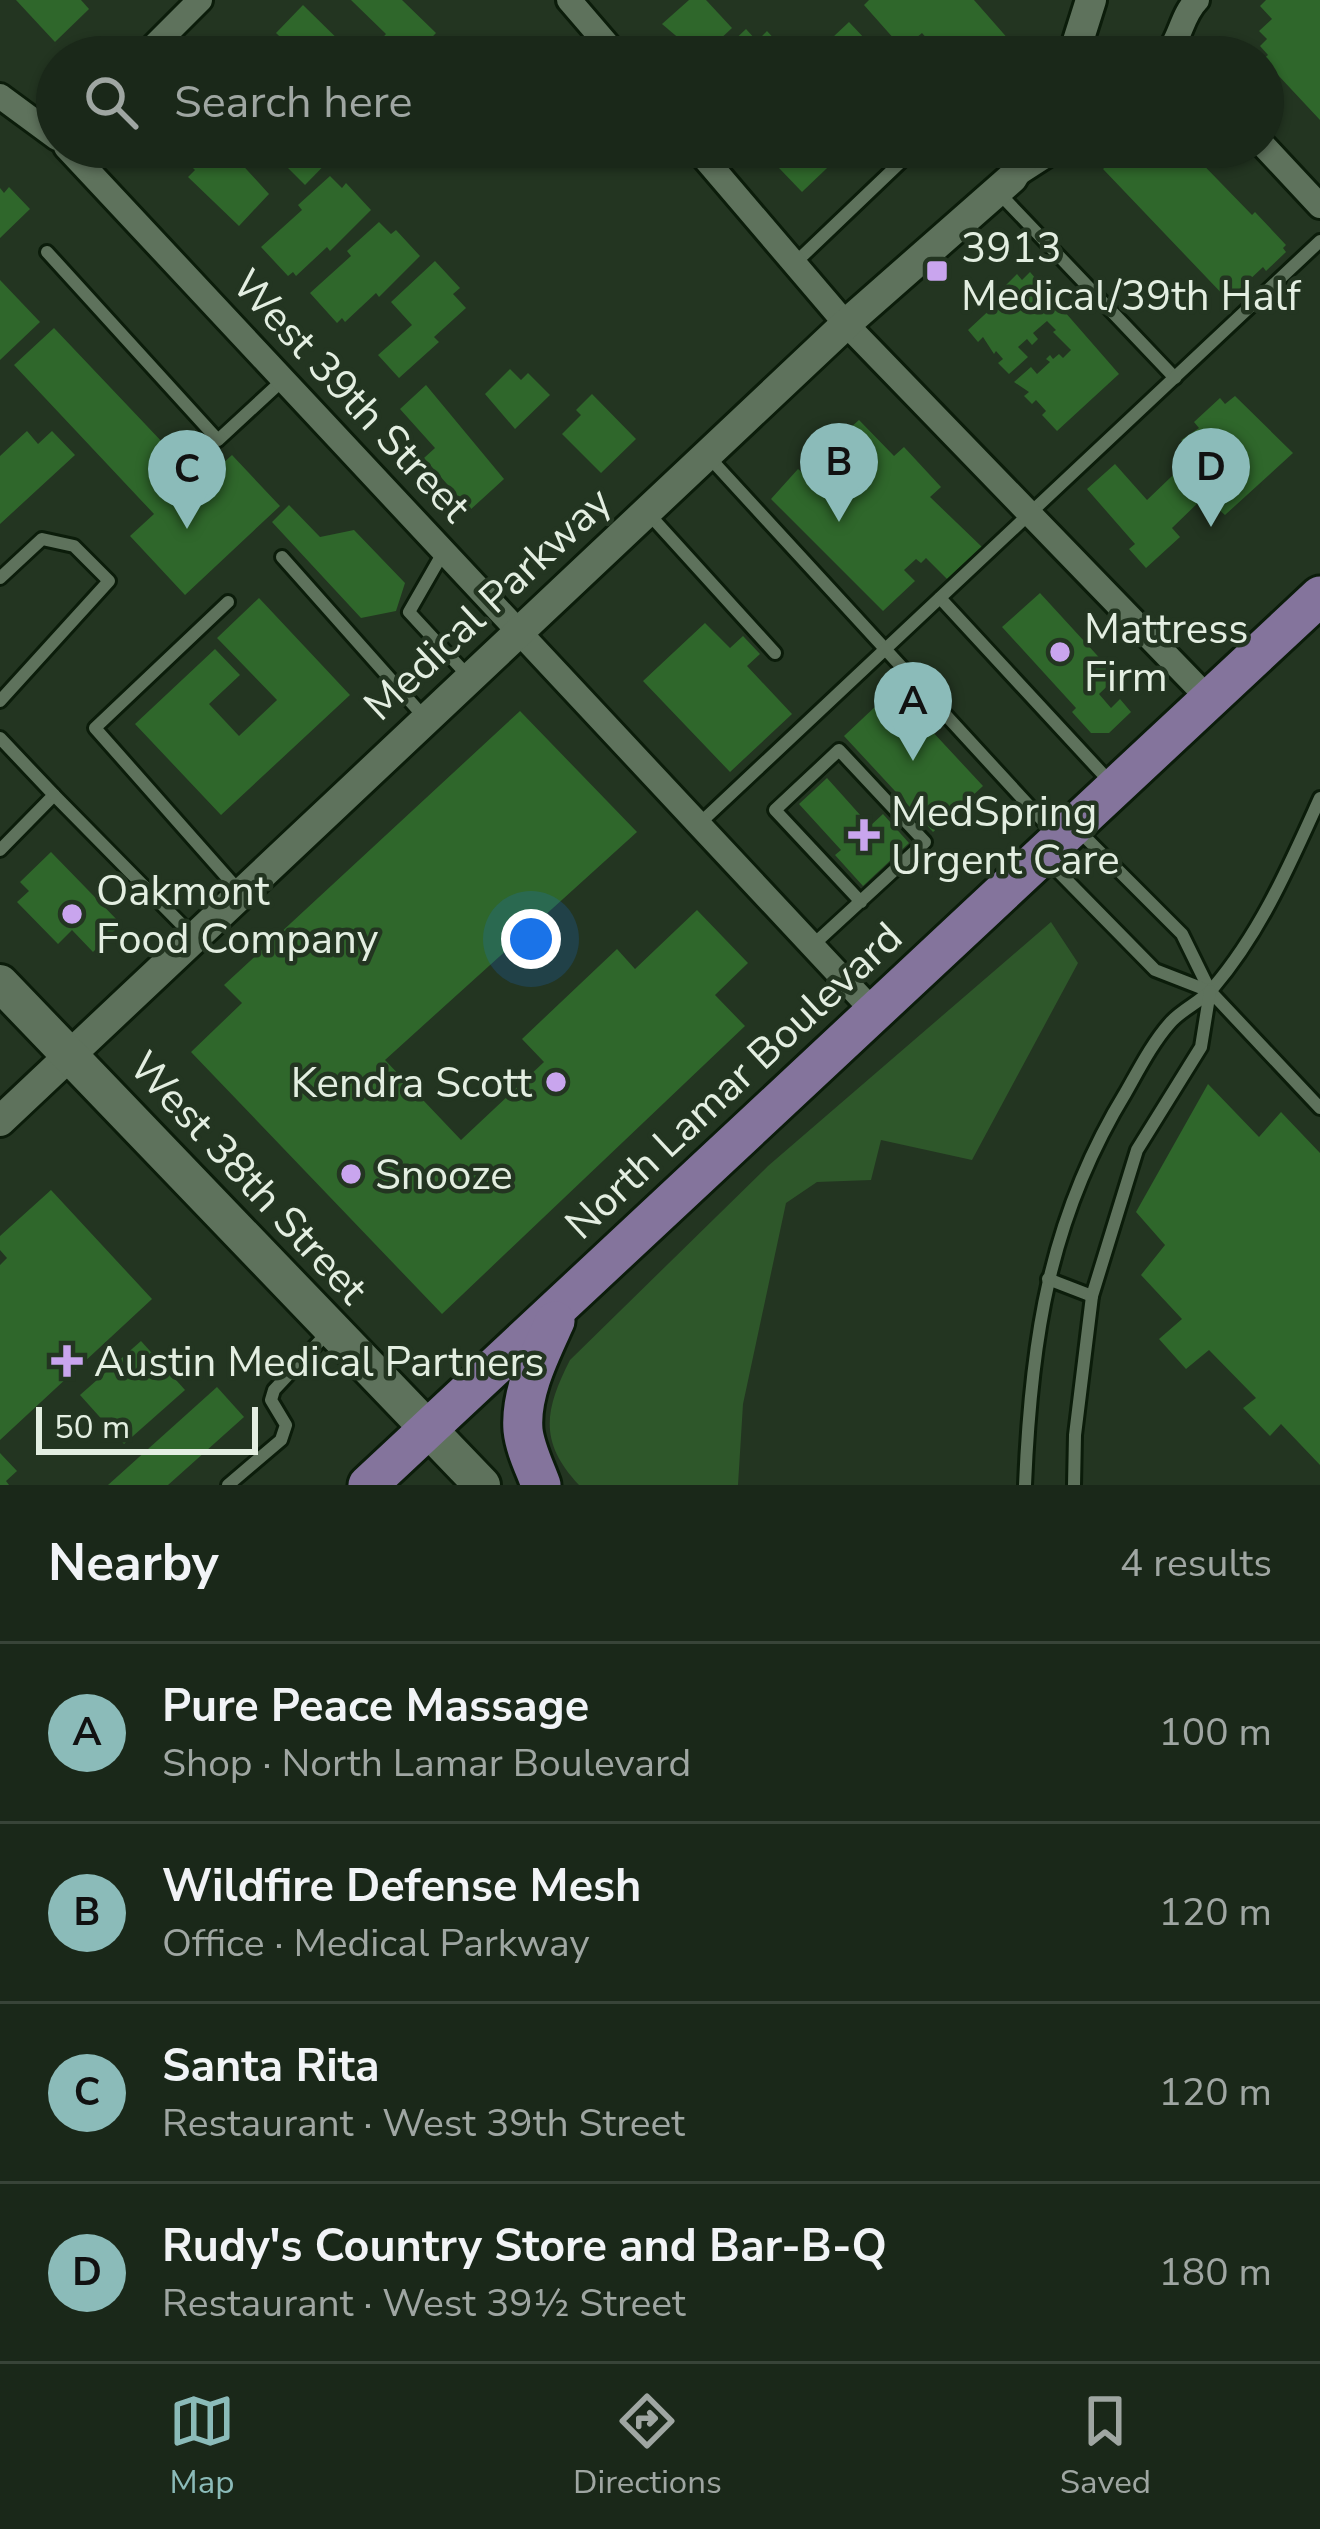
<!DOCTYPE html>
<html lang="en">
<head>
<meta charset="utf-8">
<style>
	:root { --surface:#1a2819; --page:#273426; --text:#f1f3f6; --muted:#9fa6a2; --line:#384438; --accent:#8bbbb9 }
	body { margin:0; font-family:"Nunito Sans",sans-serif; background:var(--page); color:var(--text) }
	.scale { position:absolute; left:36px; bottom:30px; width:222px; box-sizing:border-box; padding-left:12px; border:6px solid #e3eee1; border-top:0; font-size:33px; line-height:42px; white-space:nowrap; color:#e3eee1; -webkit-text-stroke:9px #233521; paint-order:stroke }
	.you { position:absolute; left:531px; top:939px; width:42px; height:42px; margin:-30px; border:9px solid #fff; border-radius:50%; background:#1a73e8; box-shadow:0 0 0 18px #1a73e833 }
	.badge { display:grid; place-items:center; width:78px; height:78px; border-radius:50%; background:var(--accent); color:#111; font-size:39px; font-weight:700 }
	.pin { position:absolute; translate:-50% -99px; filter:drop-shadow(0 3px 6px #0008) }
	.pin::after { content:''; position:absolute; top:63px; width:42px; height:36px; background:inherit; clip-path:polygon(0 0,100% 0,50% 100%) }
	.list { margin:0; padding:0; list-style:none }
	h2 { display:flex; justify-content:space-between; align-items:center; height:156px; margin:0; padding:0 48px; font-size:51px }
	h2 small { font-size:39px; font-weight:400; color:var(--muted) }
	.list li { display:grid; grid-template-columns:78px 1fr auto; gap:36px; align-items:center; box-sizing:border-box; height:180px; padding:0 48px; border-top:3px solid var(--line) }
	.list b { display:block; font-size:45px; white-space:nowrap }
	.list p { margin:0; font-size:39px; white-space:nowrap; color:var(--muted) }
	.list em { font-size:39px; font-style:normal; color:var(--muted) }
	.icon { flex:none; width:66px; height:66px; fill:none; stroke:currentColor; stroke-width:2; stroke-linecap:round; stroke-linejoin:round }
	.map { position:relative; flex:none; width:1320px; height:1485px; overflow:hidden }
	.search { position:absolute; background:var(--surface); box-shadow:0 3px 9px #0004; left:36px; right:36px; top:36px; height:132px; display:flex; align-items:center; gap:30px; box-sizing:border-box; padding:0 42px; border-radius:66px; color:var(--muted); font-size:45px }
	.sheet { height:876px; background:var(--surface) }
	nav { display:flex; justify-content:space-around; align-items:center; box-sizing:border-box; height:168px; border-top:3px solid var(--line); background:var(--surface); font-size:33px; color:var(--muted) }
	nav a { display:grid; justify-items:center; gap:6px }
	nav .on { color:var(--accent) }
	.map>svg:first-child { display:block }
	.green { fill:#2e572a }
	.building { fill:#2f672b }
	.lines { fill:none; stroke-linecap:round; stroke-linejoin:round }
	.service-casing { stroke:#0b1c0a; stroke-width:18 }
	.minor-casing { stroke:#0b1c0a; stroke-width:30 }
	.tertiary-casing { stroke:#0b1c0a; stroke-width:36 }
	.secondary-casing { stroke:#0b1c0a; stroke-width:42 }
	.primary-casing { stroke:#0b1c0a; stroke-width:45 }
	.service { stroke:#5e725c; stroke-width:12 }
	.minor { stroke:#5e725c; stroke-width:24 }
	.tertiary { stroke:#5e725c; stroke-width:30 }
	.secondary { stroke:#5e725c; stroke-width:36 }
	.primary { stroke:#84749c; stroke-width:39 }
	.poi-dot { fill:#c9a5ee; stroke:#233521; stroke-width:4.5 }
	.labels { text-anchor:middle; stroke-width:9; stroke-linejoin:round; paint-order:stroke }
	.poi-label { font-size:42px; fill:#e3eee1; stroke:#233521; text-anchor:start }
	.street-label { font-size:42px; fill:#e3eee1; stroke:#233521 }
</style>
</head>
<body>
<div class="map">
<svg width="1320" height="1485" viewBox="0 0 1320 1485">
	<rect width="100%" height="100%" fill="#233521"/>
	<path class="green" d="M1051 922 1078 963 972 1160 881 1140 871 1180 817 1182 786 1203 743 1404 738 1485H579C539 1442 544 1411 570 1360L768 1166Z"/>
	<g class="building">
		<polygon points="16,0 81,0 89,9 55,42"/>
		<polygon points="351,0 402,0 436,33 413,57 384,57 374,47 386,34"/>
		<polygon points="689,0 706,0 732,28 701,57 662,24"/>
		<polygon points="869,0 974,0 1017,49 1008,57 943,57 922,33 903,49 864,5"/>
		<polygon points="1266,0 1320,0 1320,120 1263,59 1268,55 1260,46 1267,39 1259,31 1272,19 1260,6"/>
		<polygon points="303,5 356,57 301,57 276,33"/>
		<polygon points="849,22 882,57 820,57 816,53"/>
		<polygon points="746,29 757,41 767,31 791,57 734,57 726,48"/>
		<polygon points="134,147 157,147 159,160 137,163"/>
		<polygon points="205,147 226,147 269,194 239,226 188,177 195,170 189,164"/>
		<polygon points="267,147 342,147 305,185"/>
		<polygon points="759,147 849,147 802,192"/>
		<polygon points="1126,147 1186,147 1252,215 1255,212 1286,245 1283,248 1286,252 1266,271 1263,267 1228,300 1103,169"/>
		<polygon points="330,176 342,188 346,183 371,210 330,251 327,247 296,276 293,272 288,276 261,247 302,210 298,205"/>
		<polygon points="9,187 30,209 0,238 0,188 4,193"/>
		<polygon points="379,222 391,234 396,230 420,256 379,297 376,293 345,322 342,318 337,323 310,293 351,256 347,251"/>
		<polygon points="435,261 460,288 453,294 466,308 434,337 439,342 399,378 378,355 412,325 391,302"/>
		<polygon points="1030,272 1119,374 1057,431 1042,415 1046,411 1036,400 1032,404 1024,396 1029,392 1014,382 1031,367 1037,374 1050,362 1046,359 1050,355 1053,359 1059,354 1063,358 1071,350 1053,332 1056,330 1047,321 1033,333 1038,339 1032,345 1027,339 1018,347 1028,357 1009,374 998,363 1003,359 996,351 994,354 983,337 978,342 968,330 1011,290 1006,285 1017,274 1022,280"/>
		<polygon points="0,280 40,322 0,360"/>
		<polygon points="54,328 201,483 232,455 280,506 185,595 130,536 154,514 14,365"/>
		<polygon points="510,369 521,380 528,373 550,395 515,429 485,394"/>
		<polygon points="426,385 504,479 470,510 424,458 435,448 400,409"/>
		<polygon points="592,394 636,439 601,473 562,434 581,415 576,410"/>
		<polygon points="1235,396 1293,453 1225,515 1204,497 1172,528 1180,537 1146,568 1129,549 1135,544 1087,489 1115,464 1147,500 1195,454 1181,440 1199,428 1194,422 1220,398 1225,404"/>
		<polygon points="859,420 894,456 904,447 941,487 930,497 982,547 947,579 926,558 921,563 916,559 904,570 915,581 883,611 771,499 798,469 805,475 813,468 809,464"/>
		<polygon points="27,431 38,444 52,431 75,455 0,524 0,456"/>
		<polygon points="289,505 320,537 354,530 405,583 396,611 361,618 272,522"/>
		<polygon points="1040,593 1117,677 1099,694 1111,708 1120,699 1131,712 1109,733 1091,733 1072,712 1076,708 1002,627"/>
		<polygon points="259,598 350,695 221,815 135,724 215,649 240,675 209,704 239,736 277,700 217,638"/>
		<polygon points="705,623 730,648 743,636 760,654 747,666 792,714 730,772 643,681"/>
		<polygon points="894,689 932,726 930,729 983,786 933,832 844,736"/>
		<polygon points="520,711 637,832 385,1060 461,1140 544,1062 522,1039 617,949 635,969 697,910 748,963 715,995 745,1026 442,1314 191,1052 242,1003 224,985"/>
		<polygon points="827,778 870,826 883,814 909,843 863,886 835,855 841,850 799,804"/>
		<polygon points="51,852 121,924 93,952 72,930 58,944 17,902 29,891 20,882"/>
		<polygon points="1208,1084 1259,1137 1281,1112 1320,1153 1320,1465 1281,1424 1270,1436 1243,1408 1256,1398 1209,1350 1186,1369 1159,1339 1182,1319 1141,1275 1165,1245 1136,1212"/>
		<polygon points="51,1190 152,1299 0,1440 0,1265 7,1258 0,1250 0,1236"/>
		<polygon points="141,1341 185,1390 124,1444 80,1395"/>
		<polygon points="217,1387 244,1417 168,1485 108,1485"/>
		<polygon points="0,1453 17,1471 6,1481 9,1485 0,1485"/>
	</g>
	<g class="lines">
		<defs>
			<g id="service">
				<polyline points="998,192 1175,378"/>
				<polyline points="47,252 218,440 283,380"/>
				<polyline points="795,263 906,157"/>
				<polyline points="707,455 1055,834"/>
				<polyline points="647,512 775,653"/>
				<polyline points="444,551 409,612 469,677"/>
				<polyline points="282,557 425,718"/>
				<polyline points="0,578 42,539 74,546 109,581 0,701"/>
				<polyline points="940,598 1111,783"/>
				<polyline points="228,602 95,728 240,892"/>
				<polyline points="0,738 54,795 0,850"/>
				<polyline points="54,795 192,935"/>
				<polyline points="699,824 1320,241"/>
				<polyline points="1079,831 1182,934 1210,991 1320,1108"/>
				<polyline points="1046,859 1155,970 1209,991"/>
				<polyline points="813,945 925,842 839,750 775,810 861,902"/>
				<polyline points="1048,1279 1092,1296"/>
				<polyline points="228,1485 281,1440 286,1425 271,1400 274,1390 330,1330"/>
				<path d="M1025 1485C1031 1339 1049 1218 1126 1092 1139 1069 1153 1042 1170 1023 1182 1009 1201 1002 1213 988 1261 932 1290 864 1320 798"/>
				<polyline points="1074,1485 1075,1435 1092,1296 1137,1150 1201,1047 1210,991"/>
			</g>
			<g id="minor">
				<polyline points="569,0 618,57"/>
				<polyline points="143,57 200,0"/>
				<path d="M1163 57C1181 42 1180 17 1197 0"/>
				<polyline points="0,96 57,138"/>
				<polyline points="1263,145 1320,206"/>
				<polyline points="66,147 875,1013"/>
				<polyline points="695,147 846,324 1209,699"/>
				<polyline points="1014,176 1059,147"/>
			</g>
			<g id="tertiary">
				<polyline points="1073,57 1091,0"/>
				<polyline points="0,1121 846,324 1012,178 1030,147"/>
			</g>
			<polyline id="secondary" points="0,983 482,1485"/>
			<g id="primary">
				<polyline points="368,1485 1320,596"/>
				<path d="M541 1485C535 1468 525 1449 523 1430 520 1393 540 1354 555 1321"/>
			</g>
		</defs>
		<use href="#service" class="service-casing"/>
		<use href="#minor" class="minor-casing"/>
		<use href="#tertiary" class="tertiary-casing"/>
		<use href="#secondary" class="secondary-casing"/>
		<use href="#primary" class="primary-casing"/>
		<use href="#service" class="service"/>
		<use href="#minor" class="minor"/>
		<use href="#tertiary" class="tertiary"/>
		<use href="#secondary" class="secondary"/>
		<use href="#primary" class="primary"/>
	</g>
	<g class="poi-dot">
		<rect x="925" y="259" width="24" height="24" rx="6"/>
		<circle cx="1060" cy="652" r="12"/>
		<path d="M858 817h12v12h12v12h-12v12h-12v-12h-12v-12h12z"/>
		<circle cx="72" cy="914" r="12"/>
		<circle cx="556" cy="1082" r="12"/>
		<circle cx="351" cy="1174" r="12"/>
		<path d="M61 1343h12v12h12v12h-12v12h-12v-12h-12v-12h12z"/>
	</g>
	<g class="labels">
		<g class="poi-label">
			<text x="961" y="262">3913<tspan x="961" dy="48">Medical/39th Half</tspan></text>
			<text x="1084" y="643">Mattress<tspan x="1084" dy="48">Firm</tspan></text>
			<text x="891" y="826">MedSpring<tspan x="891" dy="48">Urgent Care</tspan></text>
			<text x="96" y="905">Oakmont<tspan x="96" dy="48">Food Company</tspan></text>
			<text x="532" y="1097" text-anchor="end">Kendra Scott</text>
			<text x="375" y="1189">Snooze</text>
			<text x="94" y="1376">Austin Medical Partners</text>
		</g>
		<g class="street-label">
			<text transform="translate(352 395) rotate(47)" y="15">West 39th Street</text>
			<text transform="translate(487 603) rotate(-43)" y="15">Medical Parkway</text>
			<text transform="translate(733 1080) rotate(-43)" y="15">North Lamar Boulevard</text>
			<text transform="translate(249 1177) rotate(47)" y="15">West 38th Street</text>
		</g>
	</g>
</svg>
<div class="scale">50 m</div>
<div class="you"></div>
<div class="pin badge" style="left:913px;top:761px">A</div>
<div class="pin badge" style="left:839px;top:522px">B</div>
<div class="pin badge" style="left:187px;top:529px">C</div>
<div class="pin badge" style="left:1211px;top:527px">D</div>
<div class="search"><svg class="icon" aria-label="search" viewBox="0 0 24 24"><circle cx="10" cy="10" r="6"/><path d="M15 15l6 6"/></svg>Search here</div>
</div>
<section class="sheet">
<h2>Nearby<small>4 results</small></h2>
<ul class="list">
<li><span class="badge">A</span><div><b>Pure Peace Massage</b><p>Shop · North Lamar Boulevard</p></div><em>100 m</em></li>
<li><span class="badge">B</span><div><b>Wildfire Defense Mesh</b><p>Office · Medical Parkway</p></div><em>120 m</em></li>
<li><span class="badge">C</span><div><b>Santa Rita</b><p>Restaurant · West 39th Street</p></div><em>120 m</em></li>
<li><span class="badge">D</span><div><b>Rudy's Country Store and Bar-B-Q</b><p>Restaurant · West 39½ Street</p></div><em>180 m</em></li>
</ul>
</section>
<nav>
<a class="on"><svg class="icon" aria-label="map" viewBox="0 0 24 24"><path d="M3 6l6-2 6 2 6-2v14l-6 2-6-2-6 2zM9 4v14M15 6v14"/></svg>Map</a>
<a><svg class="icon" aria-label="directions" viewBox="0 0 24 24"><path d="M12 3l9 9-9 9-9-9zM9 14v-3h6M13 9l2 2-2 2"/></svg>Directions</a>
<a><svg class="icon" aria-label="saved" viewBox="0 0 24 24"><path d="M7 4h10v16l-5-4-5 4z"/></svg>Saved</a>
</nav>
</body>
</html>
